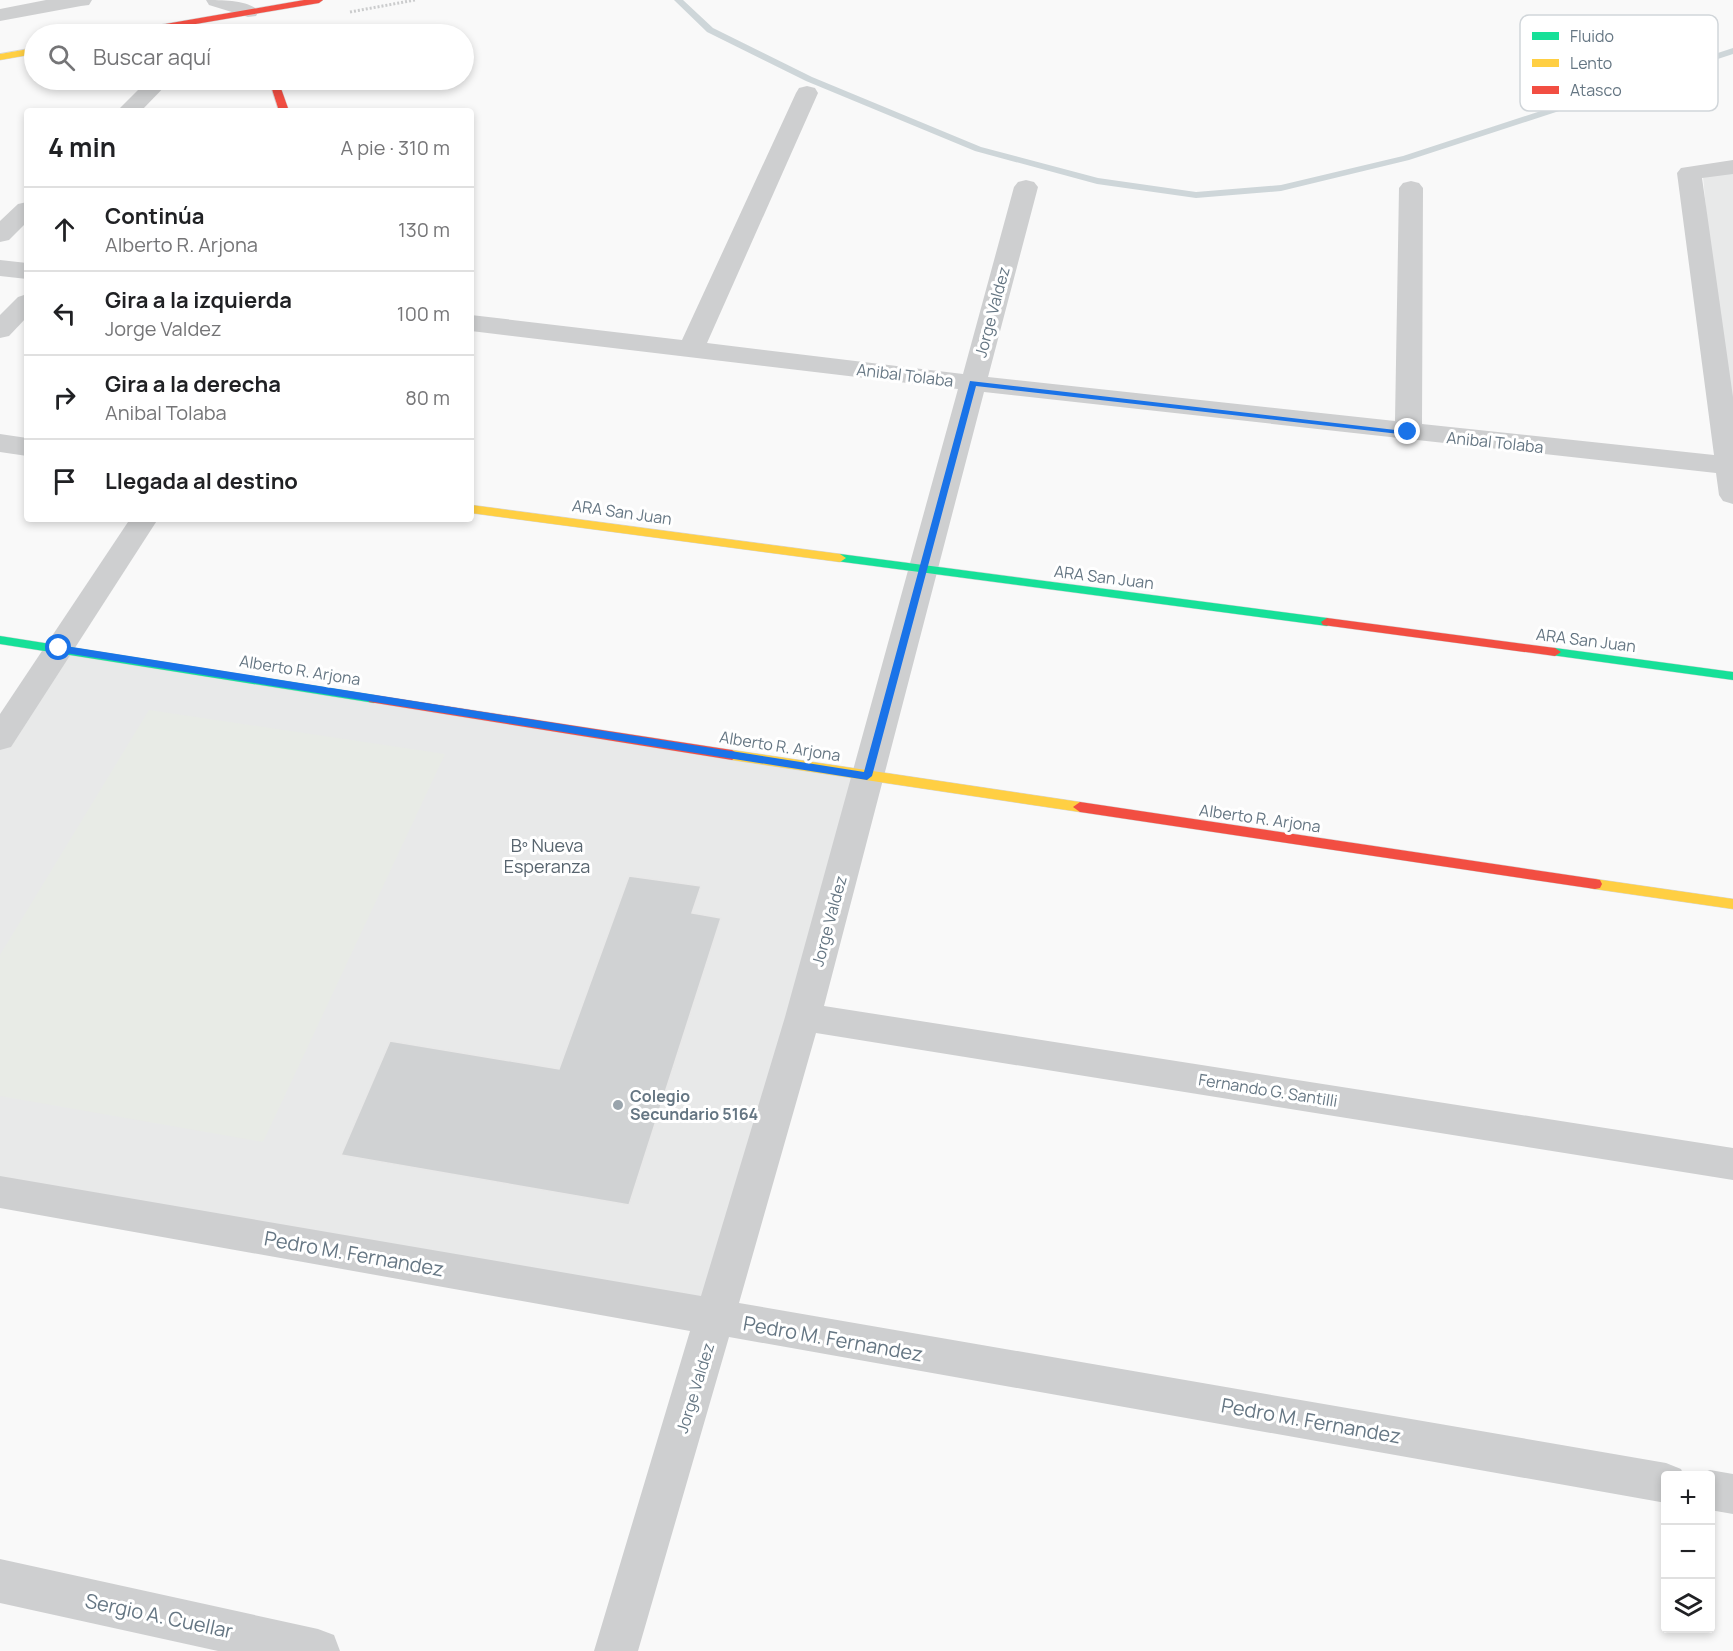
<!DOCTYPE html>
<html lang="es">
<head>
<meta charset="utf-8">
<style>
	:root { --surface:#fff; --page:#f2f2f2; --text:#202124; --muted:#757577; --line:#e0e0e0 }
	body { margin:0; font-family:Manrope,sans-serif; background:var(--page); color:var(--text) }
	.controls { position:absolute; right:18px; bottom:18px; display:grid; overflow:hidden; border-radius:6px; box-shadow:0 3px 9px #0003 }
	.controls button { width:54px; height:54px; display:grid; place-items:center; padding:0; border:0; border-bottom:2px solid var(--line); background:var(--surface); color:var(--text); font:30px sans-serif }
	.stop { position:absolute; width:18px; height:18px; margin:-14px; border:4px solid #1a73e8; border-radius:50%; background:#fff }
	.stop.end { background:#1a73e8; border-color:#fff; box-shadow:0 2px 6px #0008 }
	.list { margin:0; padding:0; list-style:none }
	h2 { display:flex; justify-content:space-between; align-items:center; height:78px; margin:0; padding:0 24px; font-size:26px }
	h2 small { font-size:20px; font-weight:400; color:var(--muted) }
	.list li { display:grid; grid-template-columns:39px 1fr auto; gap:18px; align-items:center; box-sizing:border-box; height:84px; padding:0 24px; border-top:2px solid var(--line) }
	.list b { display:block; font-size:22px; white-space:nowrap }
	.list p { margin:0; font-size:20px; white-space:nowrap; color:var(--muted) }
	.list em { font-size:20px; font-style:normal; color:var(--muted) }
	.icon { flex:none; width:33px; height:33px; fill:none; stroke:currentColor; stroke-width:2; stroke-linecap:round; stroke-linejoin:round }
	.map { position:relative; flex:none; width:1733px; height:1651px; overflow:hidden }
	.search { position:absolute; background:var(--surface); box-shadow:0 3px 9px #0003; left:24px; top:24px; width:450px; height:66px; display:flex; align-items:center; gap:15px; box-sizing:border-box; padding:0 21px; border-radius:33px; color:var(--muted); font-size:22px }
	.panel { position:absolute; background:var(--surface); box-shadow:0 3px 9px #0003; left:24px; top:108px; width:450px; height:414px; border-radius:6px }
	.map>svg:first-child { display:block }
	.built { fill:#e8e9e9 }
	.green { fill:#e8ebe6 }
	.lines { fill:none; stroke-linecap:round; stroke-linejoin:round }
	.stream { fill:#ced6d9; fill-rule:evenodd }
	.building { fill:#d0d2d3; stroke:#e8e8e8; stroke-width:1.5 }
	.fast-casing { stroke:#d5d6d7; stroke-width:1 }
	.slow-casing { stroke:#d5d6d7; stroke-width:1 }
	.jam-casing { stroke:#d5d6d7; stroke-width:1 }
	.path { stroke:#cbcccd; stroke-width:3; stroke-dasharray:2 2; stroke-linecap:butt }
	.street { fill:#cecfd0; fill-rule:evenodd }
	.fast { fill:#16e098; fill-rule:evenodd }
	.slow { fill:#ffcf43; fill-rule:evenodd }
	.jam { fill:#f24e42; fill-rule:evenodd }
	.route { fill:#1a73e8 }
	.poi-dot { fill:#99a4ac; stroke:#fff; stroke-width:2 }
	.labels { text-anchor:middle; stroke-width:6; stroke-linejoin:round; paint-order:stroke }
	.street-label { font-size:16px; fill:#657683; stroke:#fff }
	.poi-label { font-size:16px; font-weight:bold; fill:#657683; stroke:#fff; text-anchor:start }
	.neighbourhood-label { font-size:18px; fill:#57646e; stroke:#fff }
	.near-street-label { font-size:20px; fill:#657683; stroke:#fff }
	.key { fill:#fff; stroke:#d1d6da; stroke-width:1.5 }
	.key-label { font-size:16px; fill:#657683 }
</style>
</head>
<body>
<div class="map">
<svg width="1733" height="1651" viewBox="0 0 1733 1651">
	<rect width="100%" height="100%" fill="#f9f9f9"/>
	<g class="built">
		<polygon points="1733,172 1733,466 1730,466 1703,177"/>
		<polygon points="61,652 860,778 710,1310 0,1185 0,744"/>
	</g>
	<polygon class="green" points="149,710 445,754 263,1142 0,1096 0,955"/>
	<g class="lines">
		<polygon class="stream" points="674,0 683,0 713,28 812,77 981,147 1098,178 1196,192 1281,185 1403,156 1733,48 1733,54 1409,160 1281,191 1196,198 1097,184 975,151 806,81 707,32"/>
	</g>
	<polygon class="building" points="629,876 701,886 692,913 721,918 629,1205 341,1155 390,1041 559,1069"/>
	<g class="lines">
		<defs>
			<g id="fast">
				<polygon points="840,554 1327,618 1333,622 1327,626 836,561 834,558 836,555"/>
				<polygon points="0,636 374,695 380,699 374,703 0,644"/>
				<polygon points="1555,648 1733,672 1733,680 1551,655 1549,652 1551,649"/>
			</g>
			<g id="slow">
				<polygon points="34,48 34,54 0,60 0,54"/>
				<polygon points="471,505 840,554 846,558 840,562 471,513"/>
				<polygon points="732,750 1080,802 1087,807 1080,812 732,760 725,755"/>
				<polygon points="1595,879 1733,899 1733,909 1595,889 1590,888 1588,884 1590,880"/>
			</g>
			<g id="jam">
				<polygon points="304,0 323,0 319,3 137,34 121,34 125,31"/>
				<polygon points="269,80 278,80 289,111 279,111"/>
				<polygon points="1327,618 1555,648 1561,652 1555,656 1323,625 1321,622"/>
				<polygon points="374,695 732,750 739,755 732,760 369,702 368,699"/>
				<polygon points="1080,802 1595,879 1600,880 1602,884 1600,888 1595,889 1080,812 1073,807"/>
			</g>
		</defs>
		<use href="#fast" class="fast-casing"/>
		<use href="#slow" class="slow-casing"/>
		<use href="#jam" class="jam-casing"/>
		<polyline class="path" points="350,12 415,0"/>
		<g class="street">
			<polygon points="46,0 92,0 89,5 81,6 0,21 0,9"/>
			<path d="M206 0C222 0 248 0 259 11L256 16 248 17 209 5Z"/>
			<polygon points="148,80 171,80 141,111 117,111"/>
			<polygon points="807,86 815,88 818,93 707,343 963,374 1014,187 1018,182 1026,180 1034,182 1038,187 988,377 1395,421 1399,188 1403,183 1411,181 1419,183 1423,188 1422,424 1714,455 1677,173 1681,168 1733,160 1733,174 1702,178 1733,397 1733,504 1723,501 1719,495 1716,473 984,392 824,1006 1733,1148 1733,1180 816,1033 739,1303 1666,1463 1681,1469 1684,1476 1666,1476 1666,1503 729,1337 638,1651 594,1651 690,1331 0,1208 0,1176 701,1296 785,1017 958,389 471,331 471,315 682,340 796,93 799,88"/>
			<polygon points="27,202 27,222 9,240 0,242 0,221 18,204"/>
			<polygon points="0,260 27,263 27,279 0,276"/>
			<polygon points="27,294 27,317 9,336 0,338 0,315 18,297"/>
			<polygon points="0,434 27,438 27,456 0,452"/>
			<polygon points="130,519 158,519 11,747 0,750 0,714"/>
			<polygon points="1710,1470 1733,1474 1733,1514 1710,1510 1710,1476 1695,1476"/>
			<polygon points="0,1559 318,1629 334,1635 340,1651 218,1651 0,1603"/>
		</g>
		<use href="#fast" class="fast"/>
		<use href="#slow" class="slow"/>
		<use href="#jam" class="jam"/>
	</g>
	<polygon class="route" points="970,381 1413,432 1408,435 976,386 872,776 867,780 59,652 55,648 59,645 864,772"/>
	<circle class="poi-dot" cx="618" cy="1105" r="6"/>
	<g class="labels">
		<g class="street-label">
			<text transform="translate(992 312) rotate(-75)" y="6">Jorge Valdez</text>
			<text transform="translate(905 375) rotate(7)" y="6">Anibal Tolaba</text>
			<text transform="translate(1495 442) rotate(6)" y="6">Anibal Tolaba</text>
			<text transform="translate(622 512) rotate(8)" y="6">ARA San Juan</text>
			<text transform="translate(1104 577) rotate(7)" y="6">ARA San Juan</text>
			<text transform="translate(1586 640) rotate(7)" y="6">ARA San Juan</text>
			<text transform="translate(300 670) rotate(9)" y="6">Alberto R. Arjona</text>
			<text transform="translate(780 746) rotate(9)" y="6">Alberto R. Arjona</text>
			<text transform="translate(1260 818) rotate(8)" y="6">Alberto R. Arjona</text>
			<text transform="translate(829 921) rotate(-75)" y="6">Jorge Valdez</text>
			<text transform="translate(1268 1090) rotate(9)" y="6">Fernando G. Santilli</text>
			<text transform="translate(695 1388) rotate(-73)" y="6">Jorge Valdez</text>
		</g>
		<g class="poi-label">
			<text x="630" y="1102">Colegio<tspan x="630" dy="18">Secundario 5164</tspan></text>
		</g>
		<g class="neighbourhood-label">
			<text x="547" y="852">Bº Nueva<tspan x="547" dy="21">Esperanza</tspan></text>
		</g>
		<g class="near-street-label">
			<text transform="translate(354 1254) rotate(10)" y="7">Pedro M. Fernandez</text>
			<text transform="translate(833 1339) rotate(10)" y="7">Pedro M. Fernandez</text>
			<text transform="translate(1311 1421) rotate(10)" y="7">Pedro M. Fernandez</text>
			<text transform="translate(159 1616) rotate(12)" y="7">Sergio A. Cuellar</text>
		</g>
	</g>
	<rect x="1520" y="15" width="198" height="96" rx="9" class="key"/>
	<rect x="1532" y="32" width="27" height="8" fill="#16e098"/>
	<rect x="1532" y="59" width="27" height="8" fill="#ffcf43"/>
	<rect x="1532" y="86" width="27" height="8" fill="#f24e42"/>
	<g class="key-label">
		<text x="1570" y="42">Fluido</text>
		<text x="1570" y="69">Lento</text>
		<text x="1570" y="96">Atasco</text>
	</g>
</svg>
<div class="controls">
<button>+</button>
<button>−</button>
<button><svg class="icon" aria-label="layers" viewBox="0 0 24 24"><path d="M12 4l9 5-9 5-9-5zM3 14l9 5 9-5"/></svg></button>
</div>
<div class="stop" style="left:59px;top:648px"></div>
<div class="stop end" style="left:1408px;top:432px"></div>
<div class="search"><svg class="icon" aria-label="search" viewBox="0 0 24 24"><circle cx="10" cy="10" r="6"/><path d="M15 15l6 6"/></svg>Buscar aquí</div>
<section class="panel">
<h2>4 min<small>A pie · 310 m</small></h2>
<ul class="list">
<li><svg class="icon" aria-label="ahead" viewBox="0 0 24 24"><path d="M12 20V5M6 11l6-6 6 6"/></svg><div><b>Continúa</b><p>Alberto R. Arjona</p></div><em>130 m</em></li>
<li><svg class="icon" aria-label="left" viewBox="0 0 24 24"><path d="M17 20v-9H6M10 6l-5 5 5 5"/></svg><div><b>Gira a la izquierda</b><p>Jorge Valdez</p></div><em>100 m</em></li>
<li><svg class="icon" aria-label="right" viewBox="0 0 24 24"><path d="M7 20v-9h11M14 6l5 5-5 5"/></svg><div><b>Gira a la derecha</b><p>Anibal Tolaba</p></div><em>80 m</em></li>
<li><svg class="icon" aria-label="arrive" viewBox="0 0 24 24"><path d="M6 21V4h12l-3 4 3 4H6"/></svg><div><b>Llegada al destino</b></div></li>
</ul>
</section>
</div>
</body>
</html>
